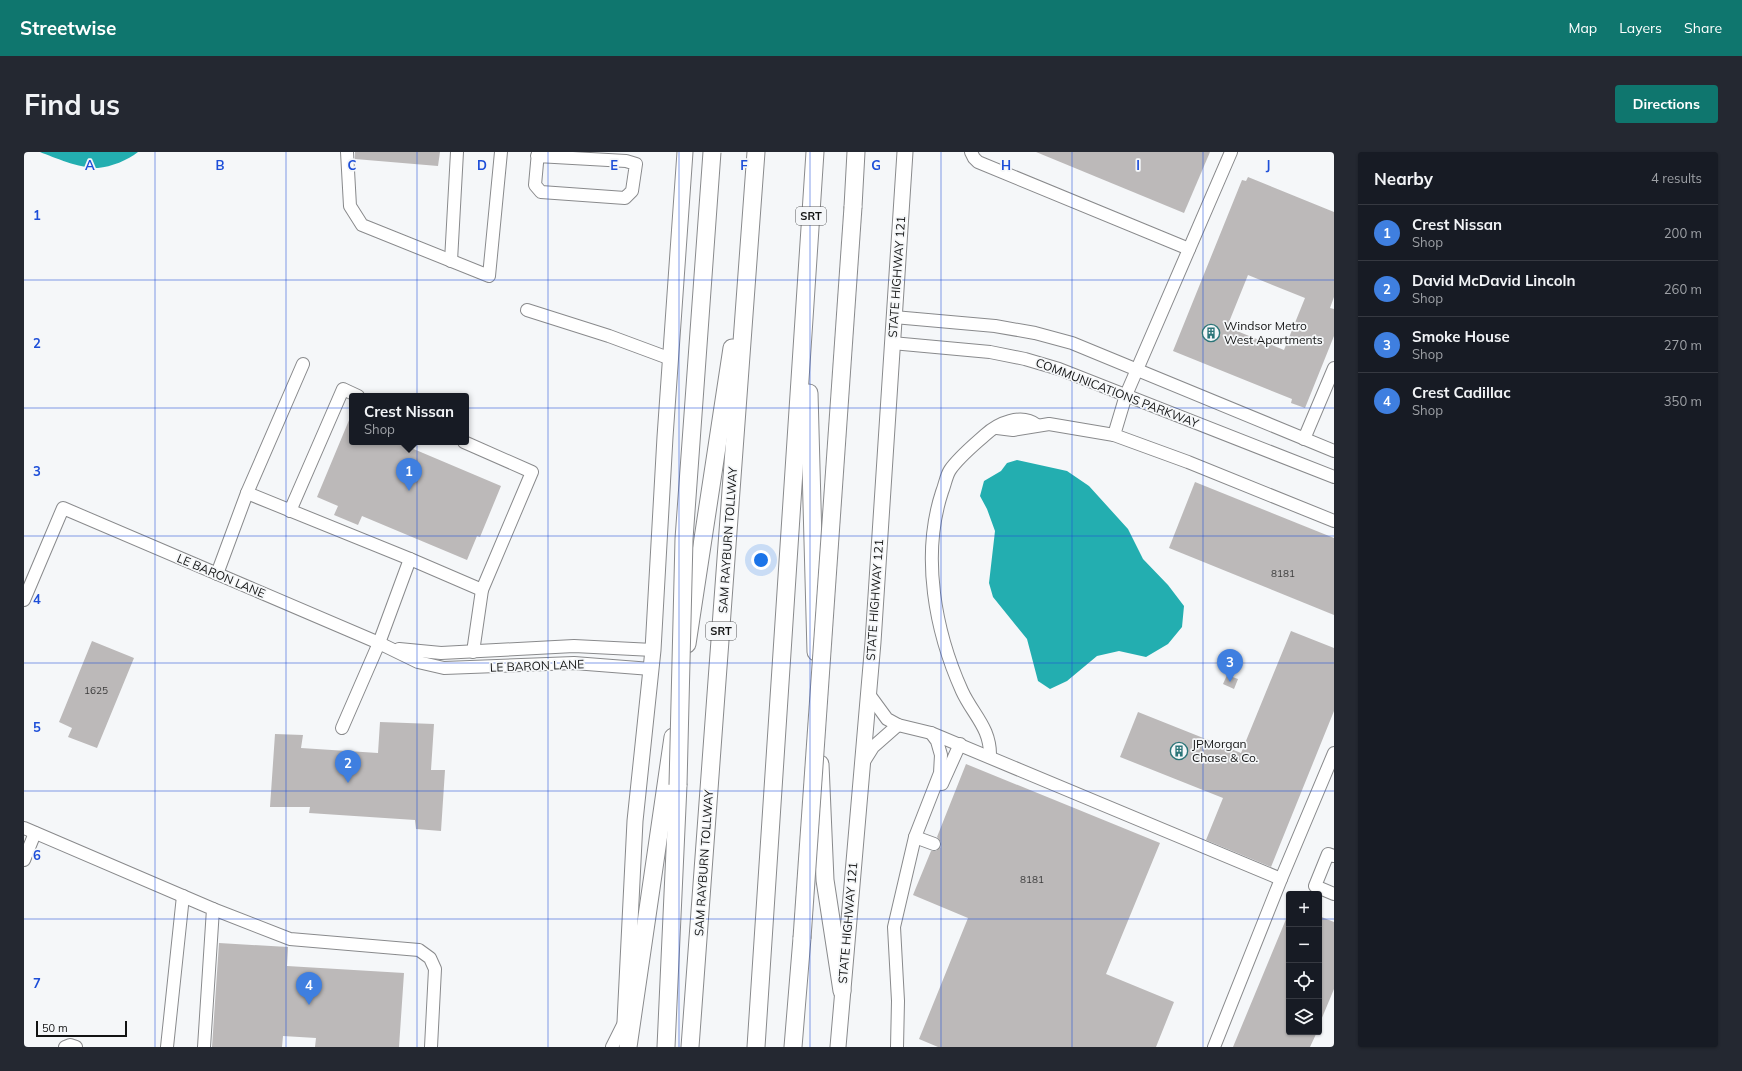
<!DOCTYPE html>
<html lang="en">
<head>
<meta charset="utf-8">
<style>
	:root { --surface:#171b24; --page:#242831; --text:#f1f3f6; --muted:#9ea1a6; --line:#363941; --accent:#0f766e }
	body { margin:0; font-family:Mulish,sans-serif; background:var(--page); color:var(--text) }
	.controls { position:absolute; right:12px; bottom:12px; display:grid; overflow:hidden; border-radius:4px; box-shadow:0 1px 3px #0004 }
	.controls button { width:36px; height:36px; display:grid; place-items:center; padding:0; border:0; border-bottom:1px solid var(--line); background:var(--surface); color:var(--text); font:20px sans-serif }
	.scale { position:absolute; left:12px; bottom:10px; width:91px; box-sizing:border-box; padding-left:4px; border:2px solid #121313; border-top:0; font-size:11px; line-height:14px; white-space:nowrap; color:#121313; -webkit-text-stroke:3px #f5f7f9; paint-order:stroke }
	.you { position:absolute; left:737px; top:408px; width:14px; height:14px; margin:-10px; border:3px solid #fff; border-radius:50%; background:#1a73e8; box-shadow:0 0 0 6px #1a73e833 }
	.badge { display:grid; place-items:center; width:26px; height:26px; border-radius:50%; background:var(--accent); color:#fff; font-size:13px; font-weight:700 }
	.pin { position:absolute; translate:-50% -33px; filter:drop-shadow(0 1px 2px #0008) }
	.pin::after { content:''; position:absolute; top:21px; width:14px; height:12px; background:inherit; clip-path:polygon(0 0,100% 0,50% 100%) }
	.popup { position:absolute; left:325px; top:241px; width:120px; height:52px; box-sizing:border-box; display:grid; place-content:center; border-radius:4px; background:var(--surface); filter:drop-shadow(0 1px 3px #0005); font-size:13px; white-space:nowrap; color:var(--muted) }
	.popup b { font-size:15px; color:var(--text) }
	.popup::after { content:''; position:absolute; left:50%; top:100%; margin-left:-8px; border:8px solid transparent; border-top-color:var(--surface) }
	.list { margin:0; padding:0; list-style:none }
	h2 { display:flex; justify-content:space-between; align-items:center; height:52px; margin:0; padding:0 16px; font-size:17px }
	h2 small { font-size:13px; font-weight:400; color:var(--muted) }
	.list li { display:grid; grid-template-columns:26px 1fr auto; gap:12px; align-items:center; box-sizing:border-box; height:56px; padding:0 16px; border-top:1px solid var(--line) }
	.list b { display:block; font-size:15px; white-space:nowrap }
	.list p { margin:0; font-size:13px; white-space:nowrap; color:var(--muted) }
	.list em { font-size:13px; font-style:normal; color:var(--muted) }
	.icon { flex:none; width:22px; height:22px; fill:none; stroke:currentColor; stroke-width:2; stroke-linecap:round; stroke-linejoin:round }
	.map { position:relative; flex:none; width:1310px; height:895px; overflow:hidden; border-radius:4px }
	header { display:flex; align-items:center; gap:24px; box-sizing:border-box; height:56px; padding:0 20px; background:var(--accent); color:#fff }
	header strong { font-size:19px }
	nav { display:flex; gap:22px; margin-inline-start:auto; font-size:14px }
	.intro { display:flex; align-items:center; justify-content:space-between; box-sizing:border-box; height:96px; padding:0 24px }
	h1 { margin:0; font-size:28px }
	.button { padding:10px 18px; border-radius:4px; background:var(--accent); color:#fff; font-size:14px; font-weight:700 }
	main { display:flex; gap:24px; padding:0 24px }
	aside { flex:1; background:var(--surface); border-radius:4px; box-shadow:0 1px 3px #0004 }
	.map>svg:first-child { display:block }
	.water { fill:#23aeb0 }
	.building { fill:#bcb9b9; fill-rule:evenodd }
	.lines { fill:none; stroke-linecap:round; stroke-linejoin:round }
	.minor-casing { stroke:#898a8c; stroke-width:14 }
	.major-casing { stroke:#898a8c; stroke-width:17 }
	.highway-casing { stroke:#898a8c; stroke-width:19 }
	.minor { stroke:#fff; stroke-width:12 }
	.major { stroke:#fff; stroke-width:15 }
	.highway { stroke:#fff; stroke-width:17 }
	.highway-bridge-casing { stroke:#898a8c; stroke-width:19; stroke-linecap:butt }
	.highway-bridge { stroke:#fff; stroke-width:17 }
	.grid { fill:none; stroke:#1d4ed8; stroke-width:1; stroke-opacity:0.55 }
	.labels { text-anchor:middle; stroke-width:3.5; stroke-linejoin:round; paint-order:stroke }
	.number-label { font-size:10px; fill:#3c3c3c }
	.shield { fill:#f5f7f9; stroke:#565758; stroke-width:1 }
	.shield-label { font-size:11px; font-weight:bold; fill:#121313 }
	.street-label { font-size:12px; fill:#121313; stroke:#f5f7f9 }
	.poi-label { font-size:12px; fill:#121313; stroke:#f5f7f9; text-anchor:start }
	.grid-label { font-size:13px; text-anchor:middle; font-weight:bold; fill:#1d4ed8; stroke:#f5f7f9; stroke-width:3.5; stroke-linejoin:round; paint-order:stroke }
</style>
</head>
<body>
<header>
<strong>Streetwise</strong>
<nav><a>Map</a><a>Layers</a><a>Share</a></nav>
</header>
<div class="intro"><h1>Find us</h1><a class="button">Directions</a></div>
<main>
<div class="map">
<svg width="1310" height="895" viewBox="0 0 1310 895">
	<rect width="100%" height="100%" fill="#f5f7f9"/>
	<g class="water">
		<path d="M16 0H114C104 8 87 15 74 16 58 17 31 6 16 0Z"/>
		<polygon points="993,308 1043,319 1065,334 1104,377 1119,407 1144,433 1160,454 1158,475 1144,492 1122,505 1095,499 1073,504 1043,529 1026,537 1014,529 1003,487 969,445 965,431 971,379 963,357 956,344 960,329 977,319 983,311"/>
	</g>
	<g class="building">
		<polygon points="331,0 416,0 414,14 331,7"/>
		<polygon points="1012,0 1186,0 1160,61"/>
		<path d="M1224 25 1310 60V145L1306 156 1310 157V184L1281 256 1267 251 1268 247 1149 199 1218 28 1222 29ZM1224 123 1281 146 1260 198 1203 175Z"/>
		<polygon points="328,261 328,290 373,290 477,334 456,385 453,384 443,408 338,364 334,373 310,363 314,354 293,345"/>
		<polygon points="1171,330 1310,386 1310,463 1145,396"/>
		<polygon points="1267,479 1310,496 1310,559 1247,715 1182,688 1199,646 1096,605 1114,560 1217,601"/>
		<polygon points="68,489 110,506 73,596 44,585 48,576 35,570"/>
		<polygon points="1203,523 1214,527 1210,537 1199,532"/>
		<polygon points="356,570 410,572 407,618 421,618 417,679 392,677 391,668 285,661 286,655 246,655 251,582 279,583 277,596 354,601"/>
		<polygon points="942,612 1136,691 1082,822 1150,850 1132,895 914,895 895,887 944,766 889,743 907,699 912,699 917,695 917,690 913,685"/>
		<polygon points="1265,760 1265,880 1293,880 1286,895 1209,895"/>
		<polygon points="1295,764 1310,770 1310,837 1295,873"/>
		<polygon points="195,791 264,795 263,814 380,821 375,895 291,895 292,886 259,884 258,895 188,895"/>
	</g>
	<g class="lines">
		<defs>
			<g id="minor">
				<polyline points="323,0 326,54 338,73 465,124 477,0"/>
				<polyline points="947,0 950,6 954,10 1165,97"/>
				<polyline points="1207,0 1102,243 1090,283 1164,310 1310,369"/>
				<polyline points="513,4 602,9 612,12 608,39 601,46 517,40 511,33 514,0"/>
				<polyline points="427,109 433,0"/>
				<polyline points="503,158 585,184 647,207"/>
				<polyline points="870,165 971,174 1011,181 1048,191 1310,299"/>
				<polyline points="868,191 966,200 1001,207 1035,217 1310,325"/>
				<polyline points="973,276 989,278 1025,272 1090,283"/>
				<polyline points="1280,287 1310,216"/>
				<polyline points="440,290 508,320 458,438 449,500"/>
				<polyline points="223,341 386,407 458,438"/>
				<polyline points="266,359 319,237 334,244"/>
				<polyline points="193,422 223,341 279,212"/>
				<polyline points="0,448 39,356 355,491 394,510 420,516 550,511 627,517"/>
				<polyline points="375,497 417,501 550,494 629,498"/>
				<polyline points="844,541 863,567 874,573 907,581 1257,727"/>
				<polyline points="318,576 355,491 386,407"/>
				<path d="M966 605C967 576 949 563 938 539 911 479 897 404 918 340 921 333 922 324 926 318 935 305 950 293 961 283 974 271 997 261 1013 273"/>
				<polyline points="839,611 849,595 874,573"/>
				<polyline points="918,632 936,592"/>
				<polyline points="0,676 189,757 180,895"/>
				<polyline points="891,685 910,692"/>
				<polyline points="1310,704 1304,702 1291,734 1310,742"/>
				<polyline points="0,708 11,681"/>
				<polyline points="189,757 266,787 395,798 406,806 411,817 407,895"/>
				<polyline points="41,895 46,893 52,895"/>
				<polyline points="143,895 159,744"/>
				<polyline points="588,895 601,869"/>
				<polyline points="873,895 874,849 870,775 891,685 916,621 917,603 913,589 907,581"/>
				<polyline points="1190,895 1257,727 1310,601"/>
			</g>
			<g id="major">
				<polyline points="601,870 611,669 629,498 641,285 661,0"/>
				<polyline points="814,895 849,490 881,0"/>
			</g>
			<g id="highway">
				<polyline points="829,55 832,0"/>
				<polyline points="785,241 792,500"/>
				<polyline points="663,492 708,196"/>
				<polyline points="796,612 801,728 818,839"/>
				<polyline points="604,895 649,585"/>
				<polyline points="642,895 654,633"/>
				<polyline points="666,895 732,0"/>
				<polyline points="732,895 791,0"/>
				<polyline points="769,895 778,786"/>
			</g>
		</defs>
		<use href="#minor" class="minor-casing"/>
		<use href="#major" class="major-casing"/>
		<use href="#highway" class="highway-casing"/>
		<use href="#minor" class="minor"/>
		<use href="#major" class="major"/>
		<use href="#highway" class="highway"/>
		<defs>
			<g id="highway-bridge">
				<polyline points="654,633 660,387 688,0"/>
				<polyline points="778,786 829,55"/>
			</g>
		</defs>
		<use href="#highway-bridge" class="highway-bridge-casing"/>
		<use href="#highway-bridge" class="highway-bridge"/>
	</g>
	<path class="grid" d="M131 0V895M262 0V895M393 0V895M524 0V895M655 0V895M786 0V895M917 0V895M1048 0V895M1179 0V895M0 128H1310M0 256H1310M0 384H1310M0 511H1310M0 639H1310M0 767H1265M1295 767H1310"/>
	<defs>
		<symbol id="building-ring" viewBox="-11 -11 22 22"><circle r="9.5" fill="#f5f7f9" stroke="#2b7578" stroke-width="1.5"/><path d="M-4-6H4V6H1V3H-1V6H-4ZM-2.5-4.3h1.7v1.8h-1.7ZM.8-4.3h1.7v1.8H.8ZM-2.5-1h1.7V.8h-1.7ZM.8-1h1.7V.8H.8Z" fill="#2b7578"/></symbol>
	</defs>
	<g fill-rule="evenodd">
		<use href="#building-ring" x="1177" y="171" width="20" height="20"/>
		<use href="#building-ring" x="1145" y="589" width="20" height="20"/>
	</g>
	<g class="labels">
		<g class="number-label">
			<text x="1259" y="425">8181</text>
			<text x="72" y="542">1625</text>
			<text x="1008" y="731">8181</text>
		</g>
		<g class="shield">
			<rect x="772" y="55" width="30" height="18" rx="3"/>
			<rect x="682" y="470" width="30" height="18" rx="3"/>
		</g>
		<g class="shield-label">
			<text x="787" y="68">SRT</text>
			<text x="697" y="483">SRT</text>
		</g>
		<g class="street-label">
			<text transform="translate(873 125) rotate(-86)" y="4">STATE HIGHWAY 121</text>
			<text transform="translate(1093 241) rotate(21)" y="4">COMMUNICATIONS PARKWAY</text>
			<text transform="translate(704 388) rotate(-86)" y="4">SAM RAYBURN TOLLWAY</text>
			<text transform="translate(197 424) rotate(23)" y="4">LE BARON LANE</text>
			<text transform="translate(851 448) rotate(-86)" y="4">STATE HIGHWAY 121</text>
			<text transform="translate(513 514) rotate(-2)" y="4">LE BARON LANE</text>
			<text transform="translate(680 711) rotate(-86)" y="4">SAM RAYBURN TOLLWAY</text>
			<text transform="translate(824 771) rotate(-85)" y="4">STATE HIGHWAY 121</text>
		</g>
		<g class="poi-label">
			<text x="1200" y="178">Windsor Metro<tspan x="1200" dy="14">West Apartments</tspan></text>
			<text x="1168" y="596">JPMorgan<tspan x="1168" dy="14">Chase &amp; Co.</tspan></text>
		</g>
	</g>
	<g class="grid-label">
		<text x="66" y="18">A</text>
		<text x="196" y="18">B</text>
		<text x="328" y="18">C</text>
		<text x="458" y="18">D</text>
		<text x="590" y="18">E</text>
		<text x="720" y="18">F</text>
		<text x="852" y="18">G</text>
		<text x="982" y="18">H</text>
		<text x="1114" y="18">I</text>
		<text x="1244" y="18">J</text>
		<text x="13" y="68">1</text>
		<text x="13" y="196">2</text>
		<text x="13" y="324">3</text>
		<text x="13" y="452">4</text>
		<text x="13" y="580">5</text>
		<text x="13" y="708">6</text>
		<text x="13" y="836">7</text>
	</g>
</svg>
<div class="controls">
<button>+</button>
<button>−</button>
<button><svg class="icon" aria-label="locate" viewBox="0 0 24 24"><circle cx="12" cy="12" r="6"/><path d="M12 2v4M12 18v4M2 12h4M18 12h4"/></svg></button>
<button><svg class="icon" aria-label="layers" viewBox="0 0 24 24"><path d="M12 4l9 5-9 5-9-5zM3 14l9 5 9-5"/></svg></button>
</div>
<div class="scale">50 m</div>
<div class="you"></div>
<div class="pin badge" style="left:385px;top:339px;background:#3f7fe0">1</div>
<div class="popup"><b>Crest Nissan</b>Shop</div>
<div class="pin badge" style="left:324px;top:631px;background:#3f7fe0">2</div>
<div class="pin badge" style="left:1206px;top:530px;background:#3f7fe0">3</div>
<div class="pin badge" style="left:285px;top:853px;background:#3f7fe0">4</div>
</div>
<aside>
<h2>Nearby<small>4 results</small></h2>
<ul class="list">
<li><span class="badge" style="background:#3f7fe0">1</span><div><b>Crest Nissan</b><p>Shop</p></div><em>200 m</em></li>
<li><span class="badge" style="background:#3f7fe0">2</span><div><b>David McDavid Lincoln</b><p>Shop</p></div><em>260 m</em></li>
<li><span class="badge" style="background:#3f7fe0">3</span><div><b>Smoke House</b><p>Shop</p></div><em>270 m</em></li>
<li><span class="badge" style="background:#3f7fe0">4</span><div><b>Crest Cadillac</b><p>Shop</p></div><em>350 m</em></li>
</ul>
</aside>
</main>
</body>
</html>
